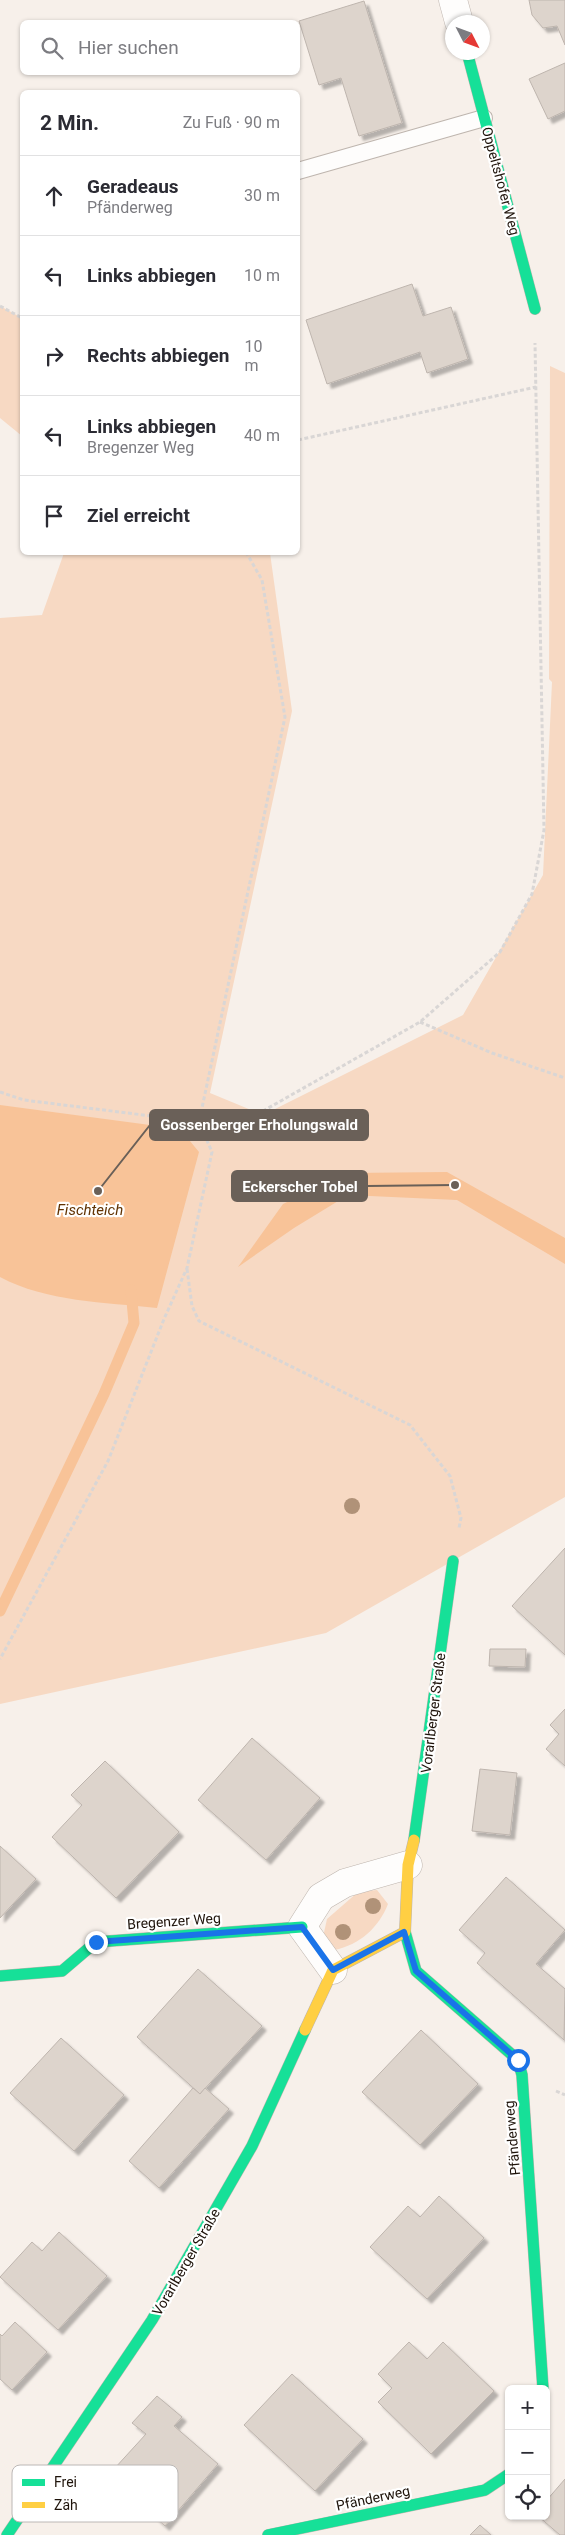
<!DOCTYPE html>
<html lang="de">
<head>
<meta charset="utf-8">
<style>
	:root { --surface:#fff; --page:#f2f2f3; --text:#2b2b33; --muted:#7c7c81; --line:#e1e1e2 }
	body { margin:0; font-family:Roboto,sans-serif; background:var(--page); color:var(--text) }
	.controls { position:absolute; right:15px; bottom:15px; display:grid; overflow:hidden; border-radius:8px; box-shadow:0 1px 4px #0004 }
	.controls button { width:45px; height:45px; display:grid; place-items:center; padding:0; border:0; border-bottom:1px solid var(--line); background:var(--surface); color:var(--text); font:25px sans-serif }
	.compass { position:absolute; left:445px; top:15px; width:45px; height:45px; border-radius:50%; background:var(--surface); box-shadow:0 1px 4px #0004; rotate:132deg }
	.stop { position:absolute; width:15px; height:15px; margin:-11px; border:4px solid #1a73e8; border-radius:50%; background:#fff }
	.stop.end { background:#1a73e8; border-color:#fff; box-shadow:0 1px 5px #0008 }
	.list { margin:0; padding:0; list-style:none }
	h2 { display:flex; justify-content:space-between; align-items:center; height:65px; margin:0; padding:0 20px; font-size:21px }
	h2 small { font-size:16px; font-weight:400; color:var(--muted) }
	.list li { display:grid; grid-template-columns:32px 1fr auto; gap:15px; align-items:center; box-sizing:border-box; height:80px; padding:0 20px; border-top:1px solid var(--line) }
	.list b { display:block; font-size:19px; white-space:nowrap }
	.list p { margin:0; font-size:16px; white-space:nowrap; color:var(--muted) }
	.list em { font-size:16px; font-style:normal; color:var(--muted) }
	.icon { flex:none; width:28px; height:28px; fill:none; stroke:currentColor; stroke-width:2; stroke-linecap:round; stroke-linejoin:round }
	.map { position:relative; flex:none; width:565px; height:2535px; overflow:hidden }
	.search { position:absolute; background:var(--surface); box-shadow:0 1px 4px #0004; left:20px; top:20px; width:280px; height:55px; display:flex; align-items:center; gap:12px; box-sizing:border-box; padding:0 18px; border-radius:8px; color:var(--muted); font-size:19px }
	.panel { position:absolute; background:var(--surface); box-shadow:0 1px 4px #0004; left:20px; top:90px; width:280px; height:465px; border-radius:8px }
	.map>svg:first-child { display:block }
	.green { fill:#f7d9c3 }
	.water { fill:#f8c398 }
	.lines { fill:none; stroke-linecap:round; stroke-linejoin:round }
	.stream { stroke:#f8c398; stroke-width:11 }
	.building { fill:#ddd4cc; stroke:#beb5ae; filter:url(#shadow) }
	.lane-casing { stroke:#beb5ae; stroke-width:18 }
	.street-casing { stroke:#beb5ae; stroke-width:29 }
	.fast-casing { stroke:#beb5ae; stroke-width:12 }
	.slow-casing { stroke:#beb5ae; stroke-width:12 }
	.path { stroke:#d9d6d5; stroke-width:3; stroke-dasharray:4 2.5; stroke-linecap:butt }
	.lane { stroke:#fefdfc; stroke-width:16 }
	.street { stroke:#fefdfc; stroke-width:28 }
	.fast { stroke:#16e098; stroke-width:11 }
	.slow { stroke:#ffcf43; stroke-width:11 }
	.tree { fill:#b09278 }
	.route { stroke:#1a73e8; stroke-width:6 }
	.labels { text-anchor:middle; stroke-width:4.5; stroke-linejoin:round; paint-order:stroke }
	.street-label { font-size:14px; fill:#1e130a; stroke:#fff }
	.water-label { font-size:15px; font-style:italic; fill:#613303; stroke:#fff }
	.key { fill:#fff; stroke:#bcb8b6; stroke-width:1 }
	.key-label { font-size:14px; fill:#1e130a }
	.leader { fill:none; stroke:#6a6058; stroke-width:2 }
	.callout-dot { fill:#6a6058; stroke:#fff; stroke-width:2 }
	.callout { fill:#6a6058; stroke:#6a6058; stroke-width:2 }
	.callout-label { font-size:15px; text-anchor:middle; font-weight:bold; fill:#fff }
</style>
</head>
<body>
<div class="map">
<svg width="565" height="2535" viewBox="0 0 565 2535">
	<defs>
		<filter id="shadow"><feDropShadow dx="4.5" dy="4.5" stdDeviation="1" flood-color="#0004"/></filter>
	</defs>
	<rect width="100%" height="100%" fill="#f7f0ea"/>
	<g class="green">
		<polygon points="0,306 22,318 22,436 0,418"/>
		<polygon points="550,366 565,373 565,1497 326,1633 0,1704 0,618 42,615 64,553 270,553 292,711 210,1093 263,1115 463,1015 543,875 552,682 549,679"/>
		<path d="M377 1890 388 1904C379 1927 360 1945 334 1950L323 1937 327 1919 358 1892Z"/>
	</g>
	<g class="water">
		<path d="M0 1105 180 1129 199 1152 157 1308C104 1302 47 1302 0 1277Z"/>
		<polygon points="447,1172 565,1238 565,1264 457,1200 348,1195 294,1228 238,1267 283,1204 347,1173"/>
	</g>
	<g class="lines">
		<polyline class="stream" points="0,1611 104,1394 134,1323 131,1290"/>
	</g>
	<g class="building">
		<polygon points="529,0 565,0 565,45 557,26 543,28 532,15"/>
		<polygon points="364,1 402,123 359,136 341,78 319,85 299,21"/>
		<polygon points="565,63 565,111 548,119 529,79"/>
		<polygon points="412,284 423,316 451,307 468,359 427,373 420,352 327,384 306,320"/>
		<polygon points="565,1548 565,1655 512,1606"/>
		<polygon points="490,1649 526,1649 525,1667 489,1666"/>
		<polygon points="565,1709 565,1766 546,1749 559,1734 550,1725"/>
		<polygon points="252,1738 320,1798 266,1860 198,1800"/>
		<polygon points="105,1761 179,1832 116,1898 52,1837 82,1805 71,1795"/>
		<polygon points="480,1769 517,1773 510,1835 472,1831"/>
		<polygon points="0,1846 36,1879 0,1918"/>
		<polygon points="506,1877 565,1930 536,1964 565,1989 564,2040 477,1963 485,1953 459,1930"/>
		<polygon points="198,1969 262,2026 200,2094 137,2037"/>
		<polygon points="421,2030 478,2084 420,2145 362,2092"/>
		<polygon points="61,2038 124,2095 74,2151 10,2093"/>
		<polygon points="193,2088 200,2094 205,2088 229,2109 159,2188 129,2161"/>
		<polygon points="439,2196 484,2238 427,2299 370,2247 408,2206 420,2217"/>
		<polygon points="59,2232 107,2276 58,2330 0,2277 32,2242 42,2251"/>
		<polygon points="15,2322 47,2352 12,2390 0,2379 0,2334 2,2336"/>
		<polygon points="409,2342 427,2359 443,2342 494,2391 431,2454 378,2402 392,2388 378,2374"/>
		<polygon points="292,2374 363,2439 315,2491 244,2425"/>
		<polygon points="157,2396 182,2417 174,2426 218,2464 165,2526 134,2498 119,2516 93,2492 146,2434 132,2423"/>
		<polygon points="565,2479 565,2535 560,2535 538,2516 546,2516 546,2501"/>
		<polygon points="480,2525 491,2535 470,2535"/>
	</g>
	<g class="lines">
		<defs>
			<polyline id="lane" points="298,171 484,118"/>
			<g id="street">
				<polyline points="453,0 459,22"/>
				<polyline points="333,1970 302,1927 321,1897 345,1883 408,1865"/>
			</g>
			<g id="fast">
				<polyline points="467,52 535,309"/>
				<polyline points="414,1840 453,1561"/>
				<polyline points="405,1932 416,1971 518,2060 522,2075 543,2389"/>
				<polyline points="0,1976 62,1971 96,1942 302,1927"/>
				<polyline points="7,2535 152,2320 252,2146 305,2030"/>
				<polyline points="268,2535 485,2490 509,2474"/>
			</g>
			<polyline id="slow" points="305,2030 333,1970 405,1932 408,1865 414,1840"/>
		</defs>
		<use href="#lane" class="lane-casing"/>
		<use href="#street" class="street-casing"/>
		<use href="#fast" class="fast-casing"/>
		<use href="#slow" class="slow-casing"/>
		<g class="path">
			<polyline points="0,306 22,318"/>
			<polyline points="298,440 536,387"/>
			<polyline points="246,552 262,580 285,717 199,1122 263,1111 420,1022 500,952 532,894 544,830 535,343"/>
			<polyline points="420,1022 492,1053 565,1078"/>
			<polyline points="0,1092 24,1100 199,1122 212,1152 187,1268 164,1319 108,1461 0,1659"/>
			<polyline points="187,1269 192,1306 199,1321 410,1425 450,1476 461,1518 459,1528"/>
			<polyline points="556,2091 565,2095"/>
		</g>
		<use href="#lane" class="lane"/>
		<use href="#street" class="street"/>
		<use href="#fast" class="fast"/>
		<use href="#slow" class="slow"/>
	</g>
	<g class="tree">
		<circle cx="352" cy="1506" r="8"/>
		<circle cx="373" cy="1906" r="8"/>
		<circle cx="343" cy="1932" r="8"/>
	</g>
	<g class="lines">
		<polyline class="route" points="96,1942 302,1927 333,1970 404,1932 416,1971 518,2060"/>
	</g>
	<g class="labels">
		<g class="street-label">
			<text transform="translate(501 181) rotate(75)" y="5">Oppeltshofer Weg</text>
			<text transform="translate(433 1713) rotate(-83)" y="5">Vorarlberger Straße</text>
			<text transform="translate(174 1921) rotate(-4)" y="5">Bregenzer Weg</text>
			<text transform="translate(512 2138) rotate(-95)" y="5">Pfänderweg</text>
			<text transform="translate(186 2262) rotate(-60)" y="5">Vorarlberger Straße</text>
			<text transform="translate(373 2498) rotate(-12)" y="5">Pfänderweg</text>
		</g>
		<g class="water-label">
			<text x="90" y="1215">Fischteich</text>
		</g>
	</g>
	<rect x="12" y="2465" width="166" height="57" rx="8" class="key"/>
	<rect x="22" y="2479" width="23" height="7" fill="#16e098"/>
	<rect x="22" y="2502" width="23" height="6" fill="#ffcf43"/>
	<g class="key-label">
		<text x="54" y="2487">Frei</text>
		<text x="54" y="2510">Zäh</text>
	</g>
	<path class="leader" d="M98 1191L150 1125M455 1185L367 1186"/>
	<g class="callout-dot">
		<circle cx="98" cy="1191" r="5"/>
		<circle cx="455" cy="1185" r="5"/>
	</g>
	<g class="callout">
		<rect x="150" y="1110" width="218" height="30" rx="5"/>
		<rect x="232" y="1171" width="135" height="30" rx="5"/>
	</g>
	<g class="callout-label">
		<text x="259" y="1130">Gossenberger Erholungswald</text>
		<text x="300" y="1192">Eckerscher Tobel</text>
	</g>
</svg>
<div class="controls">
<button>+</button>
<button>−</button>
<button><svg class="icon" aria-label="locate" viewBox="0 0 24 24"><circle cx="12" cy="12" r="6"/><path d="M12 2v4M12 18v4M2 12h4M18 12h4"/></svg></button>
</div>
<svg class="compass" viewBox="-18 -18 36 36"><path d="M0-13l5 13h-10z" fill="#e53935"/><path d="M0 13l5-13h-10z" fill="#7c7c81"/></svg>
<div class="stop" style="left:518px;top:2060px"></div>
<div class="stop end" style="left:96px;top:1942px"></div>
<div class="search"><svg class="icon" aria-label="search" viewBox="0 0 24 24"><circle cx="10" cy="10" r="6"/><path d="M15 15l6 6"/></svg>Hier suchen</div>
<section class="panel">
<h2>2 Min.<small>Zu Fuß · 90 m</small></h2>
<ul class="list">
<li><svg class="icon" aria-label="ahead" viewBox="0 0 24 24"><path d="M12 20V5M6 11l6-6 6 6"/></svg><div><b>Geradeaus</b><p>Pfänderweg</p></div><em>30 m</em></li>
<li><svg class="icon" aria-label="left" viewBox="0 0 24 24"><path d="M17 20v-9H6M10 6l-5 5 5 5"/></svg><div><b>Links abbiegen</b></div><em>10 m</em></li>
<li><svg class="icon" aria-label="right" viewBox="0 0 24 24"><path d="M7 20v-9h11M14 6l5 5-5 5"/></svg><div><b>Rechts abbiegen</b></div><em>10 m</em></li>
<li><svg class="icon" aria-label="left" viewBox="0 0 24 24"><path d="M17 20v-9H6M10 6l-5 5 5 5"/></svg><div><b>Links abbiegen</b><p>Bregenzer Weg</p></div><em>40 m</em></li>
<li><svg class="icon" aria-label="arrive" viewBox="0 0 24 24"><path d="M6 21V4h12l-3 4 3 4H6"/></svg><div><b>Ziel erreicht</b></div></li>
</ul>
</section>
</div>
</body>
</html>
